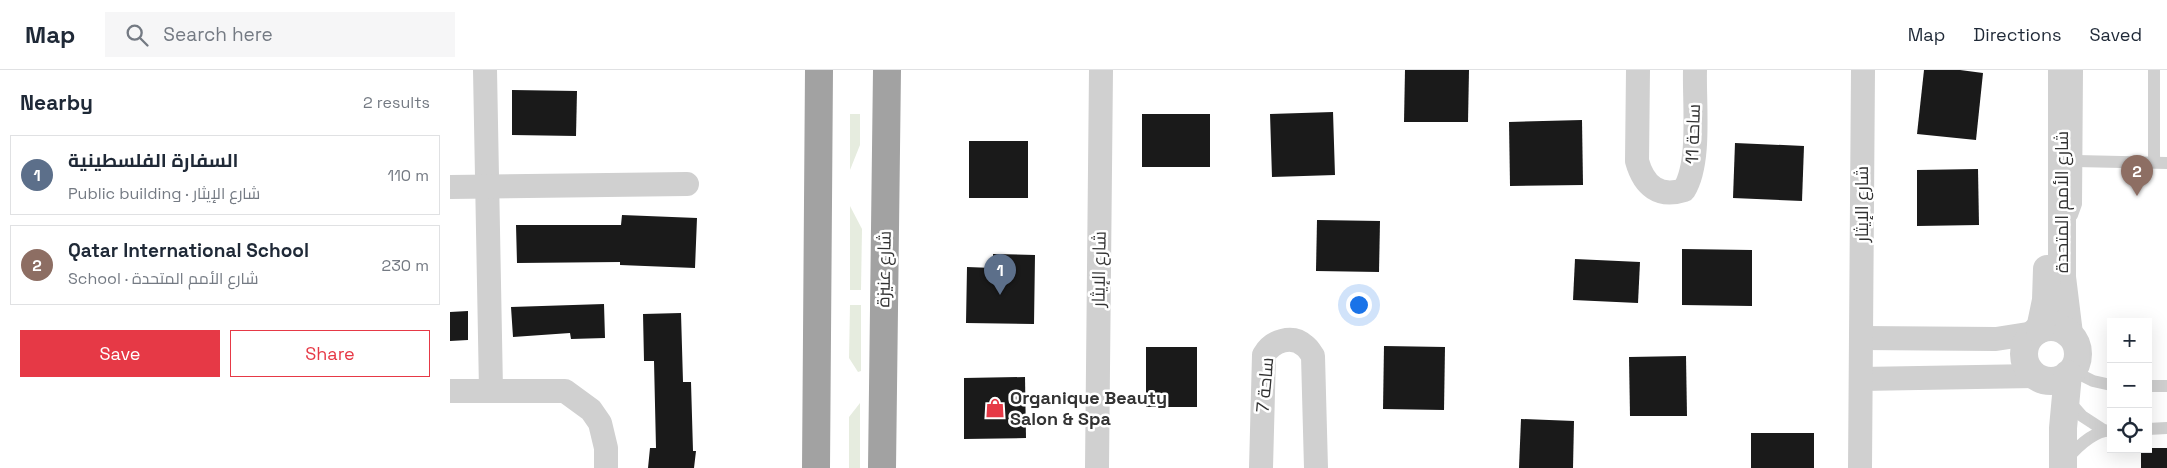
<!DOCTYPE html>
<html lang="en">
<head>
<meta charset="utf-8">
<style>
	:root { --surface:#fff; --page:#f6f6f7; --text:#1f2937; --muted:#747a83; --line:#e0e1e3; --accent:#e63946 }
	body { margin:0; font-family:"Space Grotesk",Cairo,sans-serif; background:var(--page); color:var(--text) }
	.controls { position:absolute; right:15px; bottom:15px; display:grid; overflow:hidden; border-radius:0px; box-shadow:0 5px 20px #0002 }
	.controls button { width:45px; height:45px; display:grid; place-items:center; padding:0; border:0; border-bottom:1px solid var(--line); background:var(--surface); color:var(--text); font:25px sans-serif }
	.you { position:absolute; left:908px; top:234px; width:18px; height:18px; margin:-12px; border:4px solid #fff; border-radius:50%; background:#1a73e8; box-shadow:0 0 0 8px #1a73e833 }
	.badge { display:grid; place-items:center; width:32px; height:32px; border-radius:50%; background:var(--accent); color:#fff; font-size:16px; font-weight:700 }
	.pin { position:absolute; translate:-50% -41px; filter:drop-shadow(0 1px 2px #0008) }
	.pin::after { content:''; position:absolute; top:26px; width:18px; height:15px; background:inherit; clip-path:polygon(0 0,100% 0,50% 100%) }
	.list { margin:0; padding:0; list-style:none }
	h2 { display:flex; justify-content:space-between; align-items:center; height:65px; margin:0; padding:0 20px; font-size:21px }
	h2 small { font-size:16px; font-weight:400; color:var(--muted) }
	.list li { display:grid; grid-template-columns:32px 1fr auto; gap:15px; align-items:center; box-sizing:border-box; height:80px; margin:0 10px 10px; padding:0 10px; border:1px solid var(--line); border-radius:0px }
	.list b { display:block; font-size:19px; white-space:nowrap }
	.list p { margin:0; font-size:16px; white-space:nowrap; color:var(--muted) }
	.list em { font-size:16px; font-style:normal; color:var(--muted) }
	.actions { display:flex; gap:10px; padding:15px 20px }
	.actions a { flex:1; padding:11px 0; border:1px solid var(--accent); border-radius:0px; text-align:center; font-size:18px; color:var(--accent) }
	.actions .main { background:var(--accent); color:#fff }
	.icon { flex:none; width:28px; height:28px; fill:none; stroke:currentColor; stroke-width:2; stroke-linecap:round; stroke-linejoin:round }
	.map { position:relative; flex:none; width:1717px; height:398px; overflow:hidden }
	header { display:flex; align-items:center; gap:30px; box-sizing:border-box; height:70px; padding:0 25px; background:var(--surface); border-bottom:1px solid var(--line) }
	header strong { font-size:24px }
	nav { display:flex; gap:28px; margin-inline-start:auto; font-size:18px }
	.search { width:350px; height:45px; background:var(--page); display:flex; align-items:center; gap:12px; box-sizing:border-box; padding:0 18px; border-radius:0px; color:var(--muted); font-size:19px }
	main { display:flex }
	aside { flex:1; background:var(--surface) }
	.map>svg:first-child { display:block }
	.green { fill:#e6ecdf }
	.building { fill:#1a1a1a }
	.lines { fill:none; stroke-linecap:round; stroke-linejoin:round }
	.service { stroke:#d0d0d0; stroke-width:12 }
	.minor { stroke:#d0d0d0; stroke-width:24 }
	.tertiary { stroke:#d0d0d0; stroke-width:28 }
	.trunk { stroke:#a2a2a2; stroke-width:28 }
	.labels { text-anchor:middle; stroke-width:5; stroke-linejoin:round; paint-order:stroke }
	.street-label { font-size:18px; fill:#333; stroke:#fff }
	.poi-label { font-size:18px; font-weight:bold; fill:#333; stroke:#fff; text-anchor:start }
</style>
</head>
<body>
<header>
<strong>Map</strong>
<div class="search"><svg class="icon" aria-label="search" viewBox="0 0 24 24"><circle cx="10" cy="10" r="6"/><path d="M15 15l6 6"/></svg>Search here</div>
<nav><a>Map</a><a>Directions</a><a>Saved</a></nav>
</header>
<main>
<aside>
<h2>Nearby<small>2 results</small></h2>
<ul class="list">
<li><span class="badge" style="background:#5c6f8a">1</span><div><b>السفارة الفلسطينية</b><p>Public building · شارع الإيثار</p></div><em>110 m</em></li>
<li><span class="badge" style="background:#8d6e63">2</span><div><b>Qatar International School</b><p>School · شارع الأمم المتحدة</p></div><em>230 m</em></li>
</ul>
<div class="actions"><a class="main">Save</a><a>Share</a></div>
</aside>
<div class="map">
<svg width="1717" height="398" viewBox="0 0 1717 398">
	<rect width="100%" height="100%" fill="#fff"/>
	<g class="green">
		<polygon points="400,44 410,44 410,75 400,100"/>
		<polygon points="400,136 412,159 411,220 400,220"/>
		<polygon points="400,235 411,235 411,301 408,302 399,288"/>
		<polygon points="410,333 410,398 399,398 399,347"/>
	</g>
	<g class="building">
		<polygon points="955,0 1019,0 1018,52 954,52"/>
		<polygon points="1474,0 1510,0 1533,3 1526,70 1467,64"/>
		<polygon points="62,20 127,21 126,66 62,65"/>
		<polygon points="883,42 885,105 822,107 820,44"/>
		<rect x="692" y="44" width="68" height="53"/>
		<polygon points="1132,50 1133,115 1060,116 1059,52"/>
		<rect x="519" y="71" width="59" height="57"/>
		<polygon points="1285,73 1354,76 1352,131 1283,128"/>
		<polygon points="1528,99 1529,155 1467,156 1467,100"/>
		<polygon points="172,145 247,148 245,198 170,195 170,192 67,193 66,155 171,155"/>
		<polygon points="867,150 930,151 929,202 866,201"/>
		<polygon points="1232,179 1302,180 1302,236 1232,235"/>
		<polygon points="543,184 585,185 584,254 516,253 517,197 543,198"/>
		<polygon points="1125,189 1190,192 1188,233 1123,230"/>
		<polygon points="154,234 155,268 121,269 120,263 63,267 61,237"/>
		<polygon points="18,241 18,270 0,271 0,242"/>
		<polygon points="231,243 233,312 241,312 243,381 246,381 244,398 198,398 200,378 206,378 204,291 194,291 193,244"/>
		<polygon points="934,276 995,277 994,340 933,339"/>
		<rect x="696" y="277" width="51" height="60"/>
		<polygon points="1236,286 1237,346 1180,346 1179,287"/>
		<polygon points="575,307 576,368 514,369 514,308"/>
		<polygon points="1071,349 1124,351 1123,398 1069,398"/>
		<rect x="1301" y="363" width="63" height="35"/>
		<polygon points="1698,378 1717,378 1717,398 1691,398 1691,379 1698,379"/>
	</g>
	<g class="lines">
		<g class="service">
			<polyline points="1626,91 1717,93"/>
			<polyline points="1704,92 1704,0"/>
			<polyline points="1617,149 1622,145 1626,134 1627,0"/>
			<polyline points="1621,300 1643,311 1661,315"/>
			<polyline points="1698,316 1717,316"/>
			<polyline points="1617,329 1632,346 1655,361"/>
			<polyline points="1698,359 1717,358"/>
			<path d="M1616 390C1627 377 1643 361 1661 360"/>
		</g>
		<g class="minor">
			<polyline points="35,0 41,320"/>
			<path d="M1188 0 1187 91C1194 116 1209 128 1234 120 1251 93 1244 33 1245 0"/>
			<polyline points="0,117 237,114"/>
			<polyline points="1411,268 1546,269 1584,263"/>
			<polyline points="1411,309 1586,306"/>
			<polyline points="0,321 115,321 141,340 150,353 156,378 156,398"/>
			<polyline points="647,398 651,0"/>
			<path d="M811 398 814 285C822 271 842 264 855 276 858 278 861 283 863 286L866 398"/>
			<polyline points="1410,398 1413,0"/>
		</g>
		<g class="tertiary">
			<polyline points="1612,0 1612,207 1619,264"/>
			<circle cx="1601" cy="284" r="27"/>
			<polyline points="1590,259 1596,230 1597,199"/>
			<polyline points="1613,398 1613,358 1618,304"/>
		</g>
		<g class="trunk">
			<polyline points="366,398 369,0"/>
			<polyline points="432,398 437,0"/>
		</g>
	</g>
	<defs>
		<symbol id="shop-bare" viewBox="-9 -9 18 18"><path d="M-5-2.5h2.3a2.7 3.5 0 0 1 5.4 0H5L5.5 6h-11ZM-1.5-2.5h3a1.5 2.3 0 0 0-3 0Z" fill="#e63946" stroke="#fff" stroke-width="2.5" paint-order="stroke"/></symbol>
	</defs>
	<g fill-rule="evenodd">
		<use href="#shop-bare" x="531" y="324" width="28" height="28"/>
	</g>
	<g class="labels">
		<g class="street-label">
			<text transform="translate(1243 64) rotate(-88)" y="6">ساحة 11</text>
			<text transform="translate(1612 132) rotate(-90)" y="6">شارع الأمم المتحدة</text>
			<text transform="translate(1412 134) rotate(-90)" y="6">شارع الإيثار</text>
			<text transform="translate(434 199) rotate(-89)" y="6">شارع عنيزة</text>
			<text transform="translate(649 199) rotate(-89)" y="6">شارع الإيثار</text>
			<text transform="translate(815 315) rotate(-85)" y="6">ساحة 7</text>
		</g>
		<g class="poi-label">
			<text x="560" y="334">Organique Beauty<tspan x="560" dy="21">Salon &amp; Spa</tspan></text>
		</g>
	</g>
</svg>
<div class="controls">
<button>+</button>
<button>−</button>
<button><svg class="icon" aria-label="locate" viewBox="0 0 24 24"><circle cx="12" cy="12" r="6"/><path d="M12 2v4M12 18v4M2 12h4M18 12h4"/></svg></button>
</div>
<div class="you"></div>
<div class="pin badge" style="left:550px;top:225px;background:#5c6f8a">1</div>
<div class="pin badge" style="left:1687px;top:126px;background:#8d6e63">2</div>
</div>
</main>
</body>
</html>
